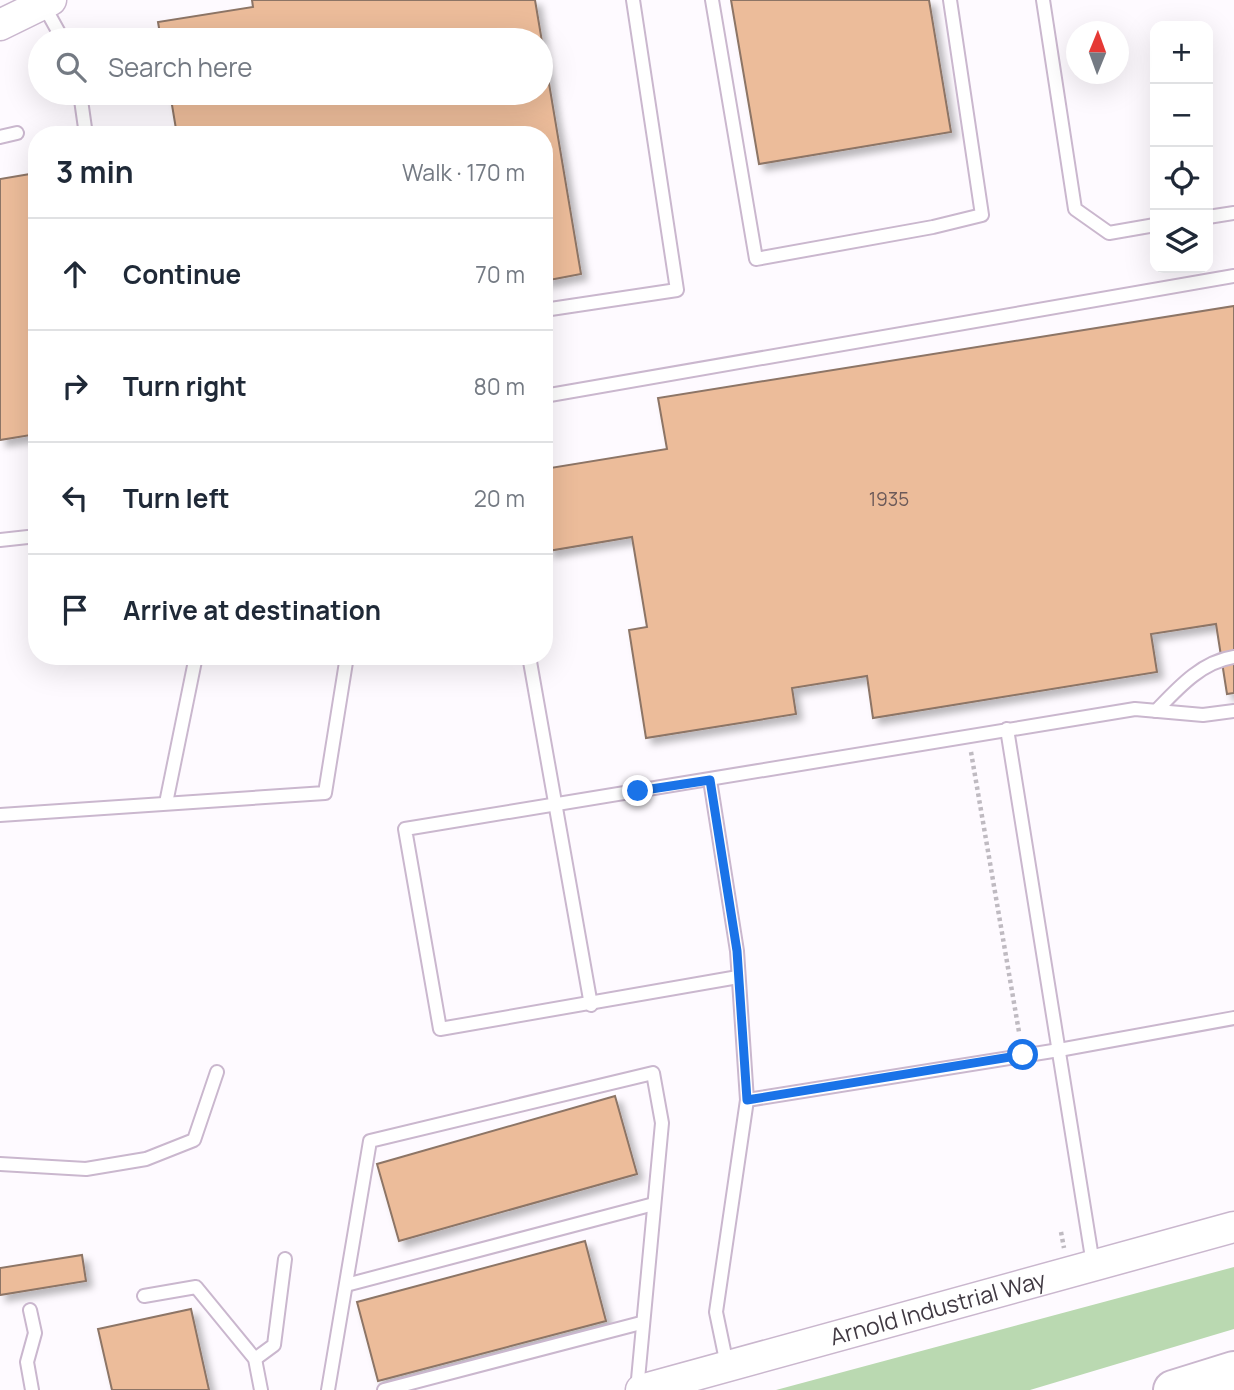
<!DOCTYPE html>
<html lang="en">
<head>
<meta charset="utf-8">
<style>
	:root { --surface:#fff; --page:#f2f2f3; --text:#1f2937; --muted:#747a83; --line:#e0e1e3 }
	body { margin:0; font-family:Manrope,sans-serif; background:var(--page); color:var(--text) }
	.controls { position:absolute; right:21px; top:21px; display:grid; overflow:hidden; border-radius:14px; box-shadow:0 7px 28px #0002 }
	.controls button { width:63px; height:63px; display:grid; place-items:center; padding:0; border:0; border-bottom:2px solid var(--line); background:var(--surface); color:var(--text); font:35px sans-serif }
	.compass { position:absolute; left:1066px; top:21px; width:63px; height:63px; border-radius:50%; background:var(--surface); box-shadow:0 7px 28px #0002; rotate:1deg }
	.stop { position:absolute; width:21px; height:21px; margin:-16px; border:5px solid #1a73e8; border-radius:50%; background:#fff }
	.stop.end { background:#1a73e8; border-color:#fff; box-shadow:0 2px 7px #0008 }
	.list { margin:0; padding:0; list-style:none }
	h2 { display:flex; justify-content:space-between; align-items:center; height:91px; margin:0; padding:0 28px; font-size:30px }
	h2 small { font-size:23px; font-weight:400; color:var(--muted) }
	.list li { display:grid; grid-template-columns:46px 1fr auto; gap:21px; align-items:center; box-sizing:border-box; height:112px; padding:0 28px; border-top:2px solid var(--line) }
	.list b { display:block; font-size:26px; white-space:nowrap }
	.list em { font-size:23px; font-style:normal; color:var(--muted) }
	.icon { flex:none; width:38px; height:38px; fill:none; stroke:currentColor; stroke-width:2; stroke-linecap:round; stroke-linejoin:round }
	.map { position:relative; flex:none; width:1234px; height:1390px; overflow:hidden }
	.search { position:absolute; background:var(--surface); box-shadow:0 7px 28px #0002; left:28px; top:28px; width:525px; height:77px; display:flex; align-items:center; gap:18px; box-sizing:border-box; padding:0 24px; border-radius:38px; color:var(--muted); font-size:26px }
	.panel { position:absolute; background:var(--surface); box-shadow:0 7px 28px #0002; left:28px; top:126px; width:525px; height:539px; border-radius:28px }
	.map>svg:first-child { display:block }
	.grass { fill:#bad9b1 }
	.building { fill:#ecbc9a; stroke:#8d7566; stroke-width:2; filter:url(#shadow) }
	.lines { fill:none; stroke-linecap:round; stroke-linejoin:round }
	.service-casing { stroke:#cab7ce; stroke-width:16 }
	.tertiary-casing { stroke:#cab7ce; stroke-width:33 }
	.motorway-casing { stroke:#cab7ce; stroke-width:42 }
	.path { stroke:#bfbac1; stroke-width:4.5; stroke-dasharray:3.5 3.5; stroke-linecap:butt }
	.service { stroke:#fff; stroke-width:12 }
	.tertiary { stroke:#fff; stroke-width:30 }
	.motorway { stroke:#fff; stroke-width:38 }
	.route { stroke:#1a73e8; stroke-width:9 }
	.labels { text-anchor:middle; stroke-width:5; stroke-linejoin:round; paint-order:stroke }
	.number-label { font-size:19px; fill:#6c5a59 }
	.street-label { font-size:23px; fill:#413a43; stroke:#fefaff }
</style>
</head>
<body>
<div class="map">
<svg width="1234" height="1390" viewBox="0 0 1234 1390">
	<defs>
		<filter id="shadow"><feDropShadow dx="6" dy="6" stdDeviation="3.5" flood-color="#0004"/></filter>
	</defs>
	<rect width="100%" height="100%" fill="#fefaff"/>
	<polygon class="grass" points="1234,1267 1234,1329 1030,1390 776,1390"/>
	<g class="building">
		<polygon points="252,0 535,0 581,274 544,281 544,135 177,135 170,93 541,93 541,40 161,40 158,22 253,7"/>
		<polygon points="731,0 929,0 951,132 759,164"/>
		<polygon points="36,173 37,434 0,440 0,179"/>
		<polygon points="1234,306 1234,693 1227,694 1216,624 1151,634 1157,672 873,718 867,676 792,688 796,714 646,738 629,630 647,627 632,537 548,551 544,530 544,469 667,449 658,398"/>
		<polygon points="615,1096 637,1174 399,1241 377,1164"/>
		<polygon points="585,1241 606,1321 378,1381 357,1302"/>
		<polygon points="82,1255 86,1281 0,1295 0,1268"/>
		<polygon points="191,1309 209,1390 112,1390 98,1329"/>
	</g>
	<g class="lines">
		<defs>
			<g id="service">
				<polyline points="712,0 756,259 933,227 982,215 950,0"/>
				<polyline points="1043,0 1075,209 1109,233 1155,225"/>
				<polyline points="43,4 63,40"/>
				<polyline points="80,93 86,135"/>
				<polyline points="0,137 17,133"/>
				<polyline points="1208,217 1234,213"/>
				<polyline points="544,310 677,290 633,0"/>
				<polyline points="544,396 1234,276"/>
				<polyline points="0,540 37,536"/>
				<polyline points="529,656 591,1005"/>
				<path d="M1156 711C1178 688 1201 662 1234 657"/>
				<polyline points="1007,729 1093,1264"/>
				<polyline points="710,780 737,951 747,1100 716,1312 727,1365"/>
				<polyline points="166,803 196,656"/>
				<polyline points="0,815 325,793 347,656"/>
				<polyline points="738,977 440,1029 405,829 1135,709 1203,715 1234,711"/>
				<polyline points="747,1100 1059,1050 1234,1018"/>
				<polyline points="0,1164 86,1169 146,1159 194,1140 217,1072"/>
				<polyline points="346,1285 654,1204"/>
				<polyline points="144,1296 196,1287 255,1359 261,1390"/>
				<polyline points="30,1310 35,1333 27,1362 32,1390"/>
				<polyline points="255,1359 274,1345 285,1259"/>
				<polyline points="328,1390 370,1141 653,1073 662,1123 637,1390"/>
				<polyline points="384,1390 641,1323"/>
			</g>
			<g id="tertiary">
				<polyline points="0,25 51,0"/>
				<path id="s1" d="M641 1390 1234 1227"/>
			</g>
			<polyline id="motorway" points="1173,1390 1234,1371"/>
		</defs>
		<use href="#service" class="service-casing"/>
		<use href="#tertiary" class="tertiary-casing"/>
		<use href="#motorway" class="motorway-casing"/>
		<g class="path">
			<polyline points="971,752 1019,1032"/>
			<polyline points="1061,1232 1064,1248"/>
		</g>
		<use href="#service" class="service"/>
		<use href="#tertiary" class="tertiary"/>
		<use href="#motorway" class="motorway"/>
	</g>
	<g class="lines">
		<polyline class="route" points="638,791 710,780 737,951 747,1100 1023,1055"/>
	</g>
	<g class="labels">
		<g class="number-label">
			<text x="889" y="506">1935</text>
		</g>
		<g class="street-label">
			<text dy="8" stroke="none"><textPath href="#s1" startOffset="308">Arnold Industrial Way</textPath></text>
		</g>
	</g>
</svg>
<div class="controls">
<button>+</button>
<button>−</button>
<button><svg class="icon" aria-label="locate" viewBox="0 0 24 24"><circle cx="12" cy="12" r="6"/><path d="M12 2v4M12 18v4M2 12h4M18 12h4"/></svg></button>
<button><svg class="icon" aria-label="layers" viewBox="0 0 24 24"><path d="M12 4l9 5-9 5-9-5zM3 14l9 5 9-5"/></svg></button>
</div>
<svg class="compass" viewBox="-18 -18 36 36"><path d="M0-13l5 13h-10z" fill="#e53935"/><path d="M0 13l5-13h-10z" fill="#747a83"/></svg>
<div class="stop" style="left:1023px;top:1055px"></div>
<div class="stop end" style="left:638px;top:791px"></div>
<div class="search"><svg class="icon" aria-label="search" viewBox="0 0 24 24"><circle cx="10" cy="10" r="6"/><path d="M15 15l6 6"/></svg>Search here</div>
<section class="panel">
<h2>3 min<small>Walk · 170 m</small></h2>
<ul class="list">
<li><svg class="icon" aria-label="ahead" viewBox="0 0 24 24"><path d="M12 20V5M6 11l6-6 6 6"/></svg><div><b>Continue</b></div><em>70 m</em></li>
<li><svg class="icon" aria-label="right" viewBox="0 0 24 24"><path d="M7 20v-9h11M14 6l5 5-5 5"/></svg><div><b>Turn right</b></div><em>80 m</em></li>
<li><svg class="icon" aria-label="left" viewBox="0 0 24 24"><path d="M17 20v-9H6M10 6l-5 5 5 5"/></svg><div><b>Turn left</b></div><em>20 m</em></li>
<li><svg class="icon" aria-label="arrive" viewBox="0 0 24 24"><path d="M6 21V4h12l-3 4 3 4H6"/></svg><div><b>Arrive at destination</b></div></li>
</ul>
</section>
</div>
</body>
</html>
